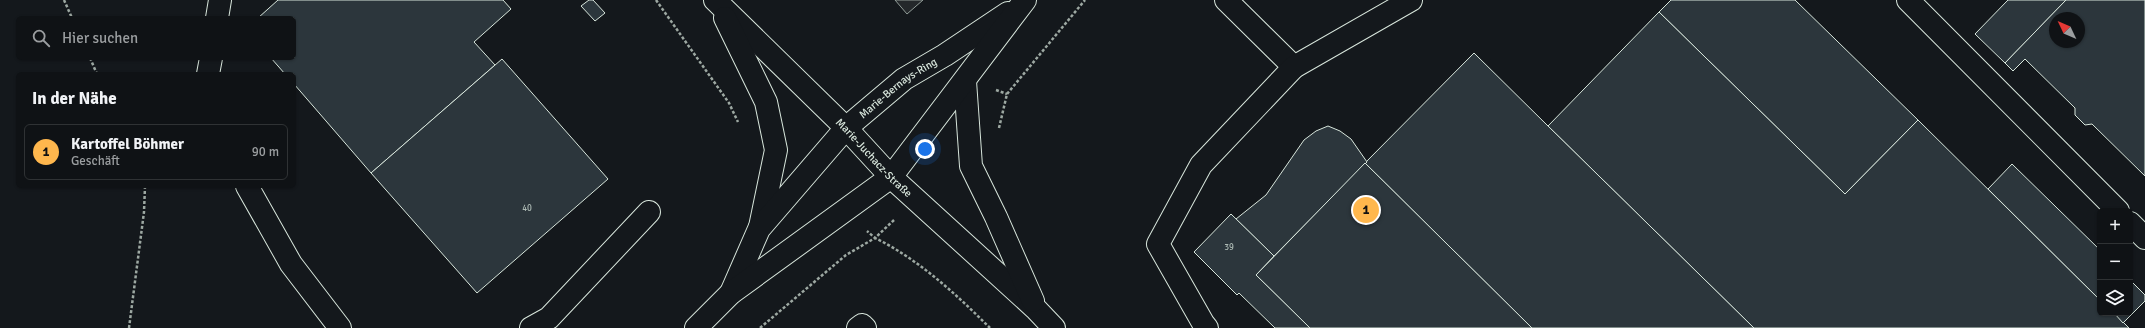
<!DOCTYPE html>
<html lang="de">
<head>
<meta charset="utf-8">
<style>
	:root { --surface:#0f1215; --page:#1d2022; --text:#f1f3f6; --muted:#9b9ea0; --line:#2f3234; --accent:#ffb74d }
	body { margin:0; font-family:Signika,sans-serif; background:var(--page); color:var(--text) }
	.controls { position:absolute; right:12px; bottom:12px; display:grid; overflow:hidden; border-radius:6px; box-shadow:0 1px 3px #0004 }
	.controls button { width:36px; height:36px; display:grid; place-items:center; padding:0; border:0; border-bottom:1px solid var(--line); background:var(--surface); color:var(--text); font:20px sans-serif }
	.compass { position:absolute; left:2049px; top:12px; width:36px; height:36px; border-radius:50%; background:var(--surface); box-shadow:0 1px 3px #0004; rotate:314deg }
	.you { position:absolute; left:925px; top:149px; width:14px; height:14px; margin:-10px; border:3px solid #fff; border-radius:50%; background:#1a73e8; box-shadow:0 0 0 6px #1a73e833 }
	.badge { display:grid; place-items:center; width:26px; height:26px; border-radius:50%; background:var(--accent); color:#111; font-size:13px; font-weight:700 }
	.pin { position:absolute; translate:-50% -50%; border:2px solid #fff; box-shadow:0 1px 4px #0006 }
	.list { margin:0; padding:0; list-style:none }
	h2 { display:flex; justify-content:space-between; align-items:center; height:52px; margin:0; padding:0 16px; font-size:17px }
	h2 small { font-size:13px; font-weight:400; color:var(--muted) }
	.list li { display:grid; grid-template-columns:26px 1fr auto; gap:12px; align-items:center; box-sizing:border-box; height:56px; margin:0 8px 8px; padding:0 8px; border:1px solid var(--line); border-radius:6px }
	.list b { display:block; font-size:15px; white-space:nowrap }
	.list p { margin:0; font-size:13px; white-space:nowrap; color:var(--muted) }
	.list em { font-size:13px; font-style:normal; color:var(--muted) }
	.icon { flex:none; width:22px; height:22px; fill:none; stroke:currentColor; stroke-width:2; stroke-linecap:round; stroke-linejoin:round }
	.map { position:relative; flex:none; width:2145px; height:328px; overflow:hidden }
	.search { position:absolute; background:var(--surface); box-shadow:0 1px 3px #0004; left:16px; top:16px; width:280px; height:44px; display:flex; align-items:center; gap:10px; box-sizing:border-box; padding:0 14px; border-radius:6px; color:var(--muted); font-size:15px }
	.panel { position:absolute; background:var(--surface); box-shadow:0 1px 3px #0004; left:16px; top:72px; width:280px; height:116px; border-radius:6px }
	.map>svg:first-child { display:block }
	.parking { fill:#24282b; stroke:#939e99 }
	.building { fill:#2c363c; stroke:#d8e6dc; fill-rule:evenodd }
	.lines { fill:none; stroke-linecap:round; stroke-linejoin:round }
	.minor-casing { stroke:#d8e6dc; stroke-width:24 }
	.path { stroke:#9da8a2; stroke-width:2.5; stroke-dasharray:3 2; stroke-linecap:butt }
	.minor { stroke:#14181c; stroke-width:22 }
	.labels { text-anchor:middle; stroke-width:3; stroke-linejoin:round; paint-order:stroke }
	.number-label { font-size:9px; fill:#adbab4 }
	.street-label { font-size:11px; fill:#d8e6dc; stroke:#14181c }
</style>
</head>
<body>
<div class="map">
<svg width="2145" height="328" viewBox="0 0 2145 328">
	<rect width="100%" height="100%" fill="#14181c"/>
	<polygon class="parking" points="895,0 923,0 907,14"/>
	<g class="building">
		<polygon points="278,0 503,0 511,9 474,42 495,65 371,173 294,84 294,74 285,74 271,58 294,58 294,18 258,18"/>
		<polygon points="589,0 593,0 605,13 595,21 581,6"/>
		<polygon points="1671,0 1795,0 1918,120 1845,194 1659,12"/>
		<polygon points="2008,0 2066,0 2005,63 1975,34"/>
		<path d="M2066 0H2145V176L2092 124 2085 125 2075 115V108L2025 59 2013 71 2005 63ZM2055 18H2079V42H2055Z"/>
		<polygon points="1659,12 1845,194 1918,120 2100,300 2100,313 2114,313 2129,328 1754,328 1548,126"/>
		<polygon points="1474,53 1548,126 1754,328 1532,328 1365,163"/>
		<polygon points="502,59 608,179 477,293 371,173"/>
		<polygon points="1328,126 1340,131 1351,139 1367,162 1274,256 1236,219 1266,195 1304,140 1316,131"/>
		<polygon points="1365,163 1532,328 1310,328 1256,275"/>
		<polygon points="2012,164 2100,250 2100,300 1988,189"/>
		<polygon points="1231,214 1274,256 1256,275 1310,328 1275,328 1239,293 1237,295 1194,252"/>
		<polygon points="2130,280 2145,295 2145,301 2123,323 2114,313 2130,313"/>
	</g>
	<g class="lines">
		<defs>
			<g id="minor">
				<path id="s1" d="M715 0 846 128 891 177 1035 308 1054 328"/>
				<polyline points="1226,0 1294,67"/>
				<polyline points="1908,0 2118,211"/>
				<polyline points="217,18 220,0"/>
				<polyline points="725,18 766,102 776,150 760,227"/>
				<polyline points="208,74 211,58"/>
				<polyline points="965,81 971,166 996,217 1033,301"/>
				<polyline points="247,186 291,264 340,328"/>
				<polyline points="2130,223 2145,238"/>
				<path id="s2" d="M731 293 759 229 846 128 904 79 945 55 1008 13"/>
				<polyline points="531,328 549,318 649,212"/>
				<polyline points="696,328 731,293 891,177 1025,0"/>
				<polyline points="858,328 862,325 865,328"/>
				<polyline points="1207,328 1203,323 1158,244 1201,165 1294,67 1411,0"/>
			</g>
		</defs>
		<use href="#minor" class="minor-casing"/>
		<g class="path">
			<polyline points="64,0 72,18"/>
			<polyline points="656,0 729,103 738,122"/>
			<polyline points="90,58 97,74"/>
			<polyline points="996,90 1007,94"/>
			<polyline points="999,128 1007,94 1085,0"/>
			<path d="M894 220 875 238C918 259 956 294 990 328"/>
			<polyline points="129,328 144,212 145,186"/>
			<polyline points="760,328 846,255 875,238 867,231"/>
		</g>
		<use href="#minor" class="minor"/>
	</g>
	<g class="labels">
		<g class="number-label">
			<text x="527" y="211">40</text>
			<text x="1229" y="250">39</text>
		</g>
		<g class="street-label">
			<text dy="4" stroke="none"><textPath href="#s2" startOffset="269">Marie-Bernays-Ring</textPath></text>
			<text dy="4" stroke="none"><textPath href="#s1" startOffset="224">Marie-Juchacz-Straße</textPath></text>
		</g>
	</g>
</svg>
<div class="controls">
<button>+</button>
<button>−</button>
<button><svg class="icon" aria-label="layers" viewBox="0 0 24 24"><path d="M12 4l9 5-9 5-9-5zM3 14l9 5 9-5"/></svg></button>
</div>
<svg class="compass" viewBox="-18 -18 36 36"><path d="M0-13l5 13h-10z" fill="#e53935"/><path d="M0 13l5-13h-10z" fill="#9b9ea0"/></svg>
<div class="you"></div>
<div class="pin badge" style="left:1366px;top:210px">1</div>
<div class="search"><svg class="icon" aria-label="search" viewBox="0 0 24 24"><circle cx="10" cy="10" r="6"/><path d="M15 15l6 6"/></svg>Hier suchen</div>
<section class="panel">
<h2>In der Nähe<small></small></h2>
<ul class="list">
<li><span class="badge">1</span><div><b>Kartoffel Böhmer</b><p>Geschäft</p></div><em>90 m</em></li>
</ul>
</section>
</div>
</body>
</html>
